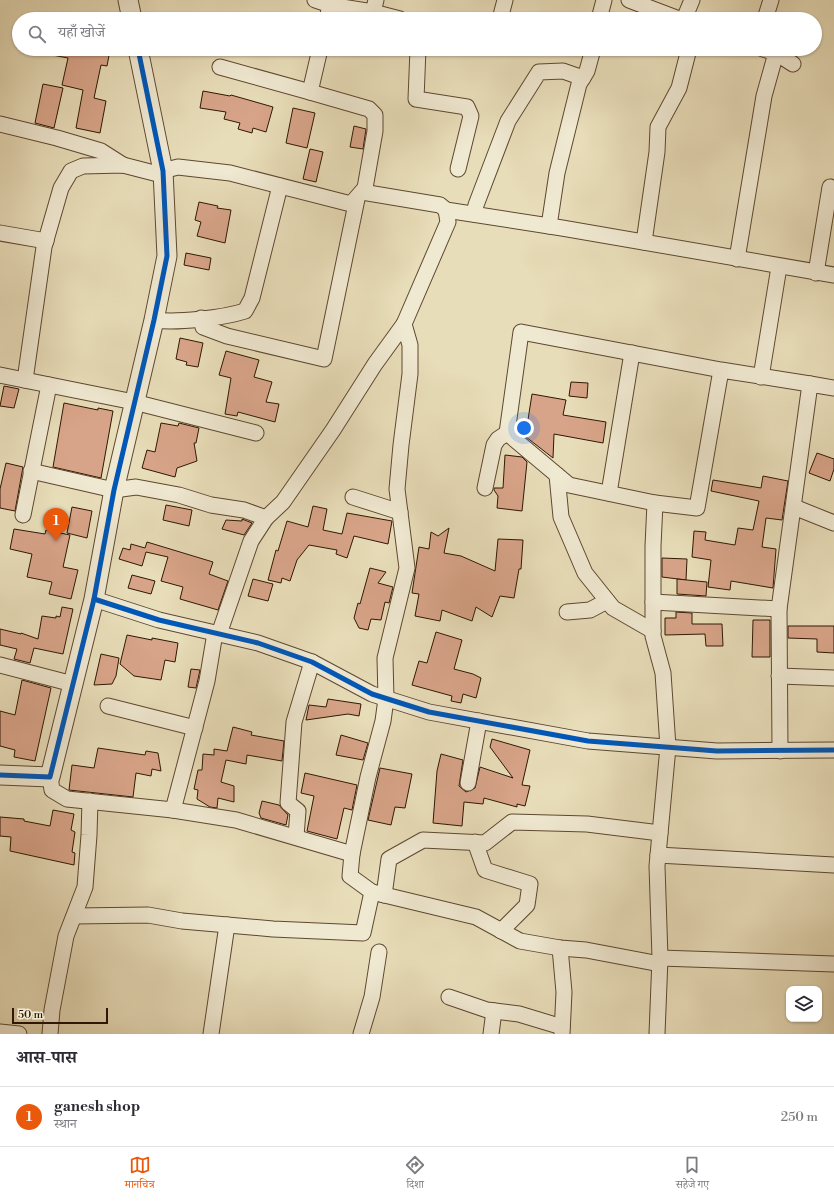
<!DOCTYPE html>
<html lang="hi">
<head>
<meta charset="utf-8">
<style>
	:root { --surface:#fff; --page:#f2f2f3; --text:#2b2b33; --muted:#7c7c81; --line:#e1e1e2; --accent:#ea580c }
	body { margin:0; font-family:"Libre Bodoni","Noto Serif Devanagari",serif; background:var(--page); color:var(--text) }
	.controls { position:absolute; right:12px; bottom:12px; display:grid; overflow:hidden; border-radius:8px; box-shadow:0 1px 3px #0004 }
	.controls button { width:36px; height:36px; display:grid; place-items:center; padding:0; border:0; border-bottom:1px solid var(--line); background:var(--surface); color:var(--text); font:20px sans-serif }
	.scale { position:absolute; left:12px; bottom:10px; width:96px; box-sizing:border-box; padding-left:4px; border:2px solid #2f1702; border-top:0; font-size:11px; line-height:14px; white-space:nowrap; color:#2f1702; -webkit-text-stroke:3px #f0e9d2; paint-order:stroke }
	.you { position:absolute; left:524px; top:428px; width:14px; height:14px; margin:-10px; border:3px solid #fff; border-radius:50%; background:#1a73e8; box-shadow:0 0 0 6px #1a73e833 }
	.badge { display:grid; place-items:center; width:26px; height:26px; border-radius:50%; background:var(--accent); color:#fff; font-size:13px; font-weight:700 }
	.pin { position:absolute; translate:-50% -33px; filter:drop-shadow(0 1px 2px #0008) }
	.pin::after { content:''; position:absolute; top:21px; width:14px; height:12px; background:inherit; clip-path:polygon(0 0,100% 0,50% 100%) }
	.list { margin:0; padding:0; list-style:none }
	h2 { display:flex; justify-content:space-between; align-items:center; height:52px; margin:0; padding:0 16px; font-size:17px }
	h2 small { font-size:13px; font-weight:400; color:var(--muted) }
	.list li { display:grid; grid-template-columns:26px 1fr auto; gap:12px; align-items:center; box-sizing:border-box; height:60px; padding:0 16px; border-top:1px solid var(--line) }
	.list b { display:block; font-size:15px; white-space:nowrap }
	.list p { margin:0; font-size:13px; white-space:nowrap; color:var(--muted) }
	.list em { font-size:13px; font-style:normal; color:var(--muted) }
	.icon { flex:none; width:22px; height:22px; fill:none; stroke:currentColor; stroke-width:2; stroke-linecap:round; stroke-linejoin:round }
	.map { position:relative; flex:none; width:834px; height:1034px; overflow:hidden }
	.search { position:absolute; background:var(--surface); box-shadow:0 1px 3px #0004; left:12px; right:12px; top:12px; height:44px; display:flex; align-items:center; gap:10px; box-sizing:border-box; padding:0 14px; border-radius:22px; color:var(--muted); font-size:15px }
	.sheet { height:112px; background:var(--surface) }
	nav { display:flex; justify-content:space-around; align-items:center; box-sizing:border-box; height:56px; border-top:1px solid var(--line); background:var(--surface); font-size:11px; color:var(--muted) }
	nav a { display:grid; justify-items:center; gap:2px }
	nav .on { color:var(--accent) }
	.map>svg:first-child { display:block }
	.building { fill:#d8a489; stroke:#2f1702 }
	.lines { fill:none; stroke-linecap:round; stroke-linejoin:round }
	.minor-casing { stroke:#5d4830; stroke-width:17 }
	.tertiary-casing { stroke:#5d4830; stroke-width:21 }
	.minor { stroke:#f0e9d2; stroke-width:15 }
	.tertiary { stroke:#f0e9d2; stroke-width:19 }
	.cycleway-casing { stroke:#f0e9d2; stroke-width:8 }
	.cycleway { stroke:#0057b8; stroke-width:5 }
</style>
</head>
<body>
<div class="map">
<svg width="834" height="1034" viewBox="0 0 834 1034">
	<rect width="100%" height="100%" fill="#e8ddb9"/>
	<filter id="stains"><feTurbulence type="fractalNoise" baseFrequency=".005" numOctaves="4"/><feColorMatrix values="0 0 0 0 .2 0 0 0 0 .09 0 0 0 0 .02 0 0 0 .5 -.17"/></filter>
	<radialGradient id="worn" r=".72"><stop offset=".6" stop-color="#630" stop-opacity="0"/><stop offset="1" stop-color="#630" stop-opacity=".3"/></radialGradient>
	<g class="building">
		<polygon points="48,49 110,50 107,66 101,65 94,98 106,101 100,133 76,128 83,90 62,85 68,58 47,54"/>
		<polygon points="43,84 63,88 54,128 35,123"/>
		<polygon points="203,91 230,96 231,95 273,107 266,132 253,128 252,133 238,129 240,123 224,119 226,112 200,108"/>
		<polygon points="293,108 315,113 307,148 286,143"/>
		<polygon points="354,126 366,129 363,149 350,147"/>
		<polygon points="310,149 323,152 316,182 303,179"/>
		<polygon points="199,202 218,206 217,208 231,210 225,243 197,236 201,222 195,220"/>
		<polygon points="186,253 211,258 209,270 184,265"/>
		<polygon points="180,338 203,343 198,367 186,365 187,362 176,359"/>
		<polygon points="226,351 259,360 254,377 272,382 266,402 279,404 275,422 238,412 237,416 225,414 231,378 219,375"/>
		<polygon points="571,382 588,383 587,398 569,396"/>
		<polygon points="4,386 19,389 14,408 0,406"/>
		<polygon points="532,394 566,400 563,415 606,422 603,443 554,434 553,458 521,433 521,425 527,426"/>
		<polygon points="64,403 98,410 98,408 113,411 101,478 53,467"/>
		<polygon points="161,423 178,426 179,423 199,428 196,443 194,443 197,461 177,468 175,477 142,468 147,450 155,452"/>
		<polygon points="817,453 834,459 834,469 830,481 809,473"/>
		<polygon points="505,455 522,457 527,462 522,511 497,508 498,496 494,490 494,488 503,488"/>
		<polygon points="6,463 23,467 15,511 0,508 0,489"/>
		<polygon points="763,476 788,481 782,520 766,518 762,547 776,549 773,588 731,581 730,590 708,587 711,560 692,557 694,531 706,532 705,540 735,545 738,528 753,530 759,501 711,491 713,480 761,488"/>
		<polygon points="166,505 192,510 189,526 163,520"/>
		<polygon points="313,506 327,509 323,530 342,534 347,513 392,521 388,544 354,536 347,558 336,554 337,550 309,545 297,560 290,581 282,578 281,583 268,580 276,550 278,551 287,521 308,527"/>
		<polygon points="72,507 92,511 87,538 67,533"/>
		<polygon points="242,519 252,523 244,535 222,529 226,520 242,521"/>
		<polygon points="449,528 444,553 461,556 495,571 498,539 523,540 521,569 519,569 514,598 500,596 492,617 476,607 472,621 442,610 440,621 415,616 419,594 412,593 419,547 429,549 431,532 438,536"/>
		<polygon points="14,529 45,534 46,530 70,535 63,567 78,570 71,599 49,594 52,582 27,577 32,554 10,549"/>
		<polygon points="147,542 213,562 209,574 228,581 218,610 180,599 183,587 161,581 168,557 146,552 142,566 119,559 123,548 130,550 131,544 145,548"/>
		<polygon points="662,558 687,559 686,580 662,577"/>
		<polygon points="370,568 386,572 378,583 393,587 389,603 385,602 381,620 371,619 368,630 359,628 354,618 358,603 360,604"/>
		<polygon points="132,575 155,581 151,594 128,588"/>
		<polygon points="253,579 273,584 268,601 248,596"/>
		<polygon points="677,579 707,582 706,596 677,594"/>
		<polygon points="62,607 73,609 63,654 34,648 30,663 14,659 17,649 0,645 0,629 21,634 21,633 38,639 42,616 56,618 56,616 60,617"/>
		<polygon points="676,612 692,613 692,624 722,624 723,646 706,646 705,634 665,635 665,618 676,618"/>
		<polygon points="753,620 770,620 770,657 752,657"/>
		<polygon points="788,626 834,626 834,653 817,652 817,639 788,638"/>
		<polygon points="436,632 462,640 454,669 473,674 481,678 476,698 463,694 461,703 451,701 452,696 412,685 419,661 427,663"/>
		<polygon points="127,635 152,640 152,638 178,643 175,662 165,660 161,680 134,676 120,664"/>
		<polygon points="101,654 119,658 116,676 112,684 94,685"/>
		<polygon points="191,669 200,670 196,688 188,687"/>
		<polygon points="22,680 51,688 35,761 14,757 15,750 0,746 0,711 15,715"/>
		<polygon points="328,699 361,704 359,716 348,714 306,720 309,705 326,707"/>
		<polygon points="233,727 252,732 251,735 284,741 282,761 247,755 246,764 226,760 221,782 234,786 234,802 218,798 217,808 210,807 197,799 198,790 194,789 198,770 202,770 203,754 214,755 214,749 227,751"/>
		<polygon points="341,735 368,743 363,760 336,755"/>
		<polygon points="492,739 530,750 522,785 530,786 525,806 517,804 517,807 484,798 483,804 464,802 462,826 433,823 437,771 441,754 463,760 459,786 466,792 475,788 480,767 513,778 490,747"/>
		<polygon points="98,748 145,755 146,751 158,753 161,771 152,769 151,776 136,773 133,797 69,790 72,765 94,768"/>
		<polygon points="380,768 412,774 405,808 395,807 391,825 368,820"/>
		<polygon points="305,773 357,785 352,810 344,808 337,839 307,831 314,796 301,793"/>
		<polygon points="262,801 279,805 288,815 286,825 261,818 259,813"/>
		<polygon points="53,810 74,814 71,830 75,832 72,852 75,853 74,865 10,851 11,837 0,836 0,817 24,819 24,821 50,826"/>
	</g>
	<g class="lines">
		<defs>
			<g id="minor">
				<polyline points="315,0 330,5 327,19"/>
				<polyline points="629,0 679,19"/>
				<polyline points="330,5 373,12 376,0"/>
				<polyline points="373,12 400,19"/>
				<polyline points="500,19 505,0"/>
				<polyline points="599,19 604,0"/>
				<polyline points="684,19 692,0"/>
				<polyline points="765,19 771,0"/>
				<polyline points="418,49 416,99 467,107 471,116 458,169"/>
				<polyline points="763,49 776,53 793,64"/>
				<polyline points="220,67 310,92 320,49"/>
				<polyline points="0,124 57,138 101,151 123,165"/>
				<polyline points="446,210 562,228 834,275"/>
				<polyline points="474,214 476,205 508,121 539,72 563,71 583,78"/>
				<polyline points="549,226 557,173 579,84 587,71 593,49"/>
				<polyline points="0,233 46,241"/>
				<polyline points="644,242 657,152 658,127 679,88 689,49"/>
				<polyline points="737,259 764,96 776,53"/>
				<polyline points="816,273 830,187"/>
				<polyline points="201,318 203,327 227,336 324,359 357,199"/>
				<path d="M154 320C177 323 223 318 245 311L252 298 280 186"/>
				<polyline points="721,370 697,508 655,503 569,485 507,433 521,332 721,370 810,384"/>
				<polyline points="0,375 134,402 256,433"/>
				<polyline points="761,377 779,267"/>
				<polyline points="25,380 44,247 61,188 71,171 83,166 123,165 154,173 178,167 230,173 351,204 365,188 375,131 375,115 369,109 310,92"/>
				<polyline points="31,471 114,490 136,487 179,495 211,505 244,510 266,518"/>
				<polyline points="557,475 561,517 585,573 613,608 653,631"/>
				<polyline points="485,488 494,445 498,439 507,433"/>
				<polyline points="609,493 632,353"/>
				<polyline points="353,497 400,512"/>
				<polyline points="655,503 653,546 653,636 663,673 668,747 657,866 660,958 657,1034"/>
				<polyline points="794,507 834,523"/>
				<polyline points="23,515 49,385"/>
				<polyline points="94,599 159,620 258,643 312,662 372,694 429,712 588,741 717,751 834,750"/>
				<polyline points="653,602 779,609"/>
				<polyline points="567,612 590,610 607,601"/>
				<polyline points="219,634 251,541 266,518 283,502 333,430 375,364 404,324 448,222 446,210 440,205 362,192"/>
				<polyline points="0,665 73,684"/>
				<polyline points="779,676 834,678"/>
				<polyline points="108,706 195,728"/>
				<polyline points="780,751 779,609 810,384 834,388"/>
				<polyline points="50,777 52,790 67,799 173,810 207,681 215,633"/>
				<polyline points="468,783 479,721"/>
				<polyline points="173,810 236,820 352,854 368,777 383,721 386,699 385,658 407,568 397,489 401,445 410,374 410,345 404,324"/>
				<polyline points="296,836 298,811 288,803 294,722 312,662"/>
				<polyline points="475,842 485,870 530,884 527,905 501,931"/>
				<polyline points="352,854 350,876 372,892"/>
				<polyline points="658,855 834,865"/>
				<polyline points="384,895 389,859 423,840 485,843 512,822 587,824 660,833"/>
				<polyline points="75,916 148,915 182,921 273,929 363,933 372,892 476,917 520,941 560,948 586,950 660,964"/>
				<polyline points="560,948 564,992 562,1034"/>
				<polyline points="660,958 834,964"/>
				<polyline points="449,997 487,1010 519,1014 562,1027"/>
				<polyline points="0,1032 19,1034"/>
				<polyline points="50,1034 52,1010 66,936 85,887 89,835 90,801"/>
				<polyline points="211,1034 227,925"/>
				<polyline points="361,1034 372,997 379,952"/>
				<polyline points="491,1034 494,1011"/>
			</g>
			<g id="tertiary">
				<polyline points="128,0 132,19"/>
				<polyline points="0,775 50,777 94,599 114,490 154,320 167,256 163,171 138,49"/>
			</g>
		</defs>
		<use href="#minor" class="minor-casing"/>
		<use href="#tertiary" class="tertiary-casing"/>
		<use href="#minor" class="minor"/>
		<use href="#tertiary" class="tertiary"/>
		<defs>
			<g id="cycleway">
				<polyline points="94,599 159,620 258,643 312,662 372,694 429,712 588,741 717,751 834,750"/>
				<polyline points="0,775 50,777 94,599 114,490 154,320 167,256 163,171 138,49"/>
			</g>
		</defs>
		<use href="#cycleway" class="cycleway-casing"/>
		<use href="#cycleway" class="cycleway"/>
	</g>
	<rect width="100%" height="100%" filter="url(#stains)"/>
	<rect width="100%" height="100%" fill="url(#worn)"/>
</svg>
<div class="controls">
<button><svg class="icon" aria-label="layers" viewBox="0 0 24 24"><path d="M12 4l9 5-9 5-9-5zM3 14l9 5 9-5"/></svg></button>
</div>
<div class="scale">50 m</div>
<div class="you"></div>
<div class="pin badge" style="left:56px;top:541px">1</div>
<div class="search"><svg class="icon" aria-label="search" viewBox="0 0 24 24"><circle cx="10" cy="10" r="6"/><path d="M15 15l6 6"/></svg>यहाँ खोजें</div>
</div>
<section class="sheet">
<h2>आस-पास<small></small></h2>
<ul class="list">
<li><span class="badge">1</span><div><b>ganesh shop</b><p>स्थान</p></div><em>250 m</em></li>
</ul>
</section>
<nav>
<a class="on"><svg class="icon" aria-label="map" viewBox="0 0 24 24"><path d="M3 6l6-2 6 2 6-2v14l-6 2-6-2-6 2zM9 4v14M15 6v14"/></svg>मानचित्र</a>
<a><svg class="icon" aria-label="directions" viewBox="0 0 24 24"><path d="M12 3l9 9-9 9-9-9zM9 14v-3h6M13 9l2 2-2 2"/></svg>दिशा</a>
<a><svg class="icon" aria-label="saved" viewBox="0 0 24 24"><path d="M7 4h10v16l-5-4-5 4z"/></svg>सहेजे गए</a>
</nav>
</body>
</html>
